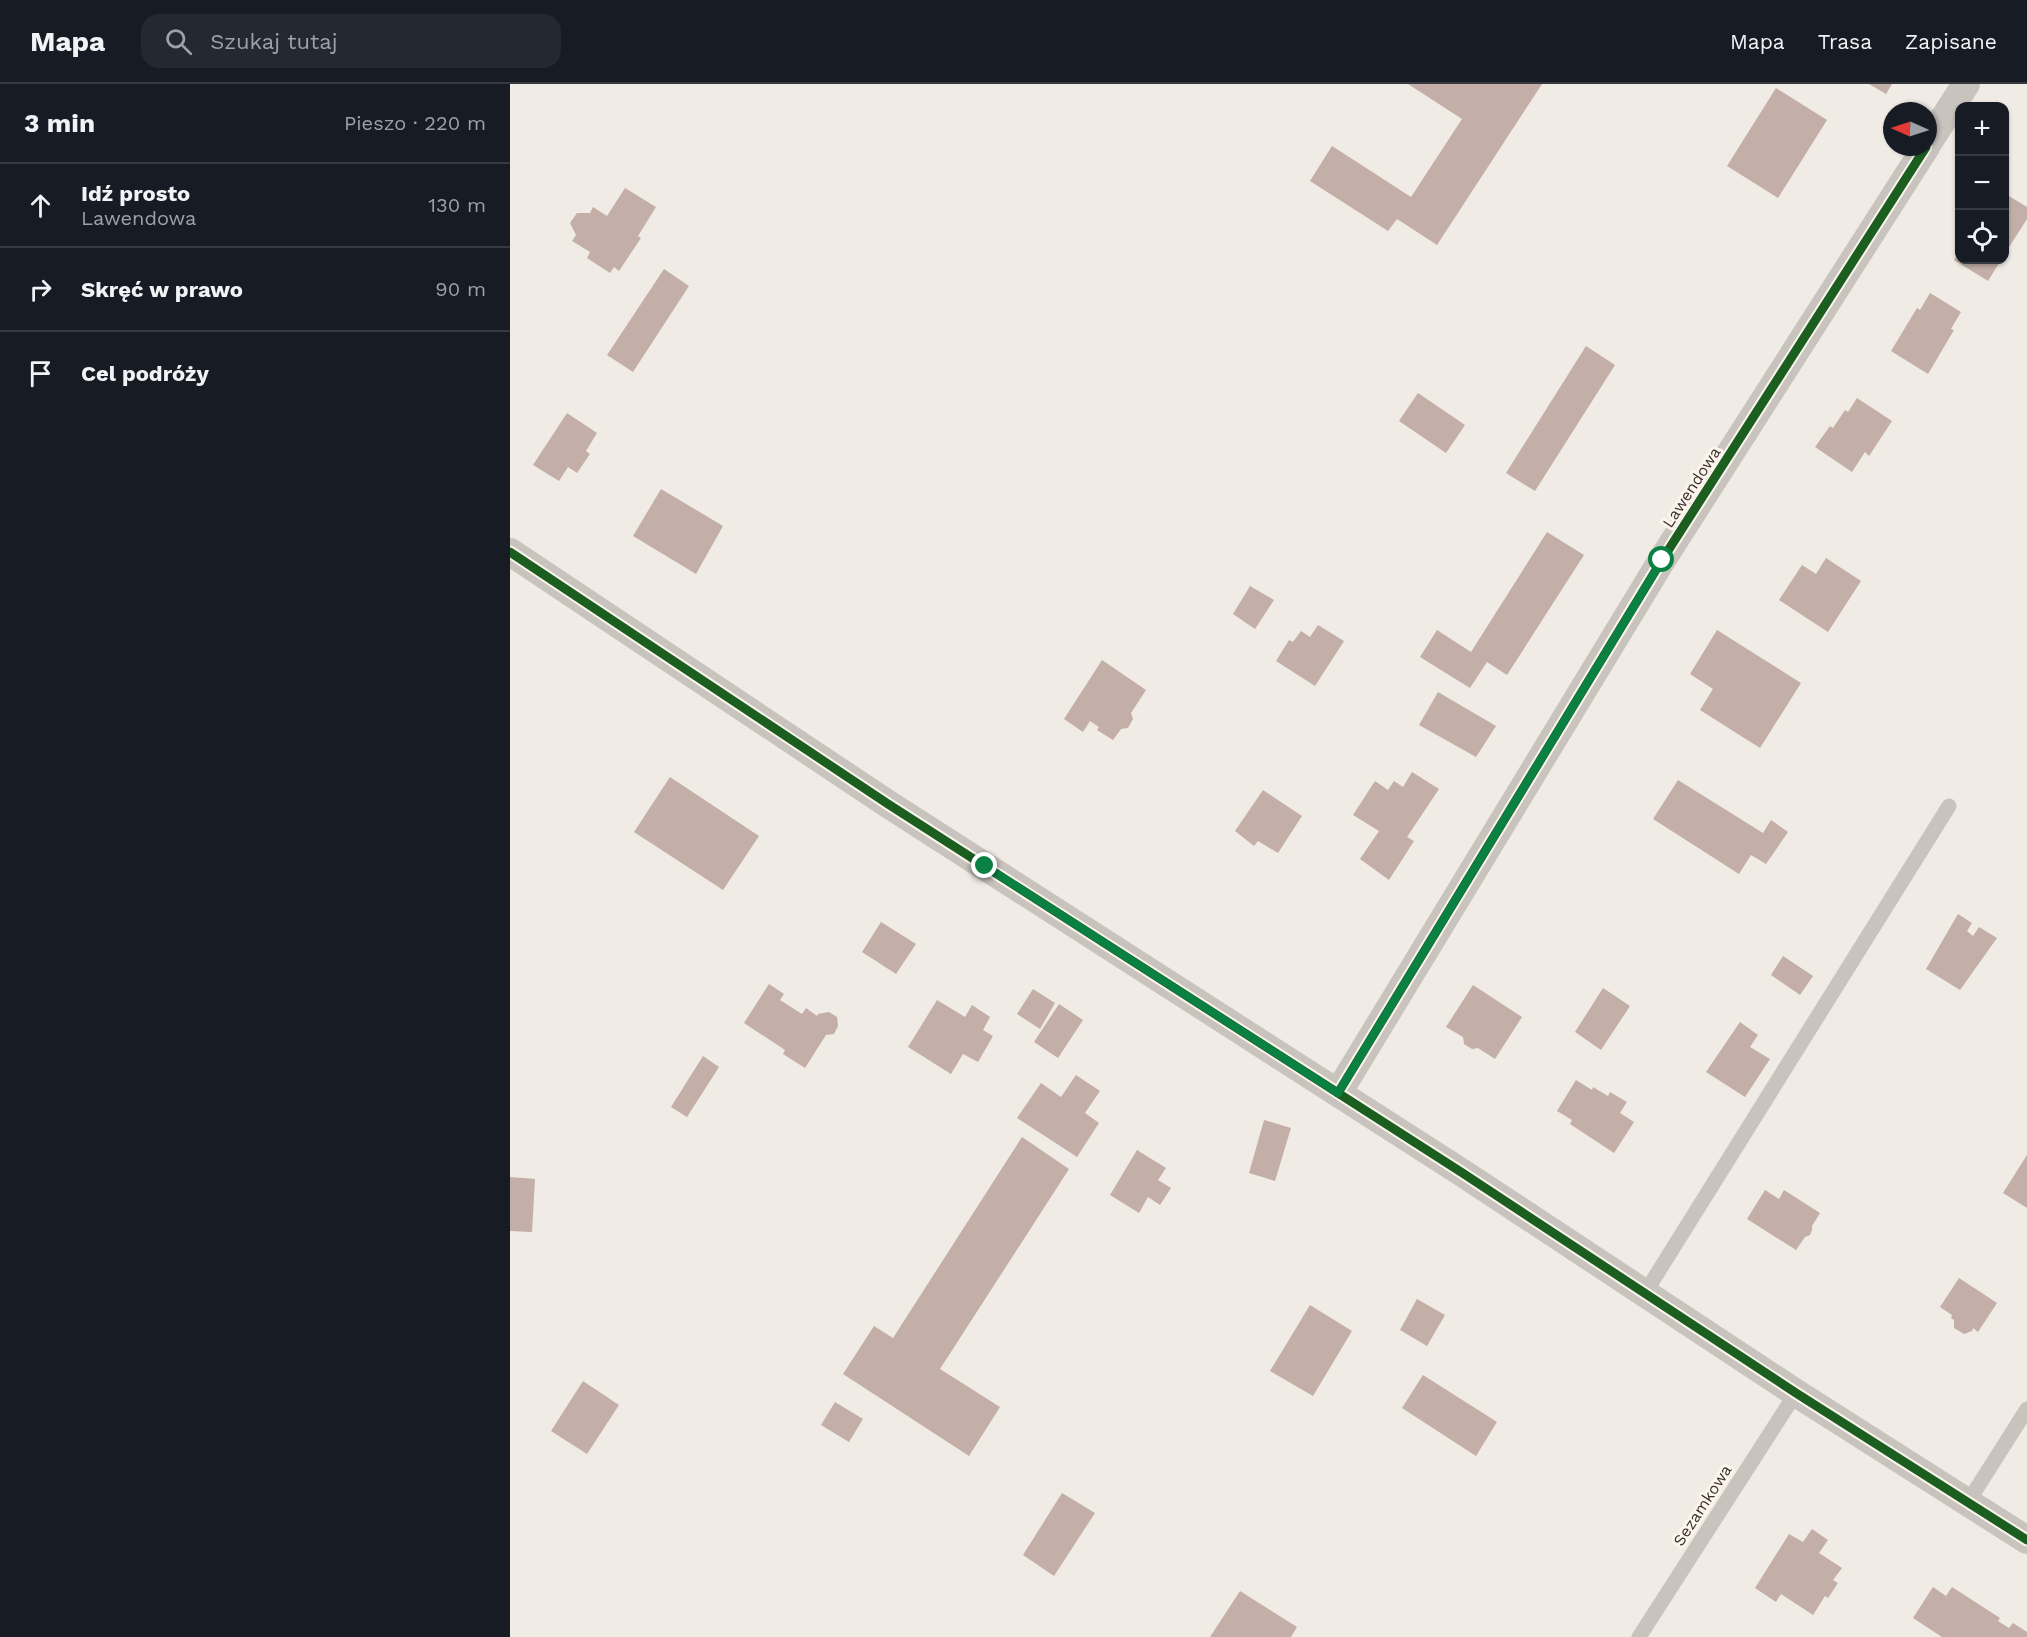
<!DOCTYPE html>
<html lang="pl">
<head>
<meta charset="utf-8">
<style>
	:root { --surface:#171b24; --page:#242831; --text:#f1f3f6; --muted:#9ea1a6; --line:#363941 }
	body { margin:0; font-family:"Work Sans",sans-serif; background:var(--page); color:var(--text) }
	.controls { position:absolute; right:18px; top:18px; display:grid; overflow:hidden; border-radius:12px; box-shadow:0 2px 4px #0004 }
	.controls button { width:54px; height:54px; display:grid; place-items:center; padding:0; border:0; border-bottom:2px solid var(--line); background:var(--surface); color:var(--text); font:30px sans-serif }
	.compass { position:absolute; left:1373px; top:18px; width:54px; height:54px; border-radius:50%; background:var(--surface); box-shadow:0 2px 4px #0004; rotate:273deg }
	.stop { position:absolute; width:18px; height:18px; margin:-14px; border:4px solid #0b8043; border-radius:50%; background:#fff }
	.stop.end { background:#0b8043; border-color:#fff; box-shadow:0 2px 6px #0008 }
	.list { margin:0; padding:0; list-style:none }
	h2 { display:flex; justify-content:space-between; align-items:center; height:78px; margin:0; padding:0 24px; font-size:26px }
	h2 small { font-size:20px; font-weight:400; color:var(--muted) }
	.list li { display:grid; grid-template-columns:39px 1fr auto; gap:18px; align-items:center; box-sizing:border-box; height:84px; padding:0 24px; border-top:2px solid var(--line) }
	.list b { display:block; font-size:22px; white-space:nowrap }
	.list p { margin:0; font-size:20px; white-space:nowrap; color:var(--muted) }
	.list em { font-size:20px; font-style:normal; color:var(--muted) }
	.icon { flex:none; width:33px; height:33px; fill:none; stroke:currentColor; stroke-width:2; stroke-linecap:round; stroke-linejoin:round }
	.map { position:relative; flex:none; width:1517px; height:1553px; overflow:hidden }
	header { display:flex; align-items:center; gap:36px; box-sizing:border-box; height:84px; padding:0 30px; background:var(--surface); border-bottom:2px solid var(--line) }
	header strong { font-size:28px }
	nav { display:flex; gap:33px; margin-inline-start:auto; font-size:21px }
	.search { width:420px; height:54px; background:var(--page); display:flex; align-items:center; gap:15px; box-sizing:border-box; padding:0 21px; border-radius:18px; color:var(--muted); font-size:22px }
	main { display:flex }
	aside { flex:1; background:var(--surface) }
	.map>svg:first-child { display:block }
	.building { fill:#c3afa7 }
	.lines { fill:none; stroke-linecap:round; stroke-linejoin:round }
	.service { stroke:#c9c3be; stroke-width:15 }
	.minor { stroke:#c9c3be; stroke-width:28 }
	.cycleway-casing { stroke:#fbf5ee; stroke-width:13 }
	.cycleway { stroke:#1b5e20; stroke-width:9 }
	.route { stroke:#0b8043; stroke-width:8 }
	.labels { text-anchor:middle; stroke-width:6; stroke-linejoin:round; paint-order:stroke }
	.street-label { font-size:16px; fill:#3b302b; stroke:#fbf5ee }
</style>
</head>
<body>
<header>
<strong>Mapa</strong>
<div class="search"><svg class="icon" aria-label="search" viewBox="0 0 24 24"><circle cx="10" cy="10" r="6"/><path d="M15 15l6 6"/></svg>Szukaj tutaj</div>
<nav><a>Mapa</a><a>Trasa</a><a>Zapisane</a></nav>
</header>
<main>
<aside>
<h2>3 min<small>Pieszo · 220 m</small></h2>
<ul class="list">
<li><svg class="icon" aria-label="ahead" viewBox="0 0 24 24"><path d="M12 20V5M6 11l6-6 6 6"/></svg><div><b>Idź prosto</b><p>Lawendowa</p></div><em>130 m</em></li>
<li><svg class="icon" aria-label="right" viewBox="0 0 24 24"><path d="M7 20v-9h11M14 6l5 5-5 5"/></svg><div><b>Skręć w prawo</b></div><em>90 m</em></li>
<li><svg class="icon" aria-label="arrive" viewBox="0 0 24 24"><path d="M6 21V4h12l-3 4 3 4H6"/></svg><div><b>Cel podróży</b></div></li>
</ul>
</aside>
<div class="map">
<svg width="1517" height="1553" viewBox="0 0 1517 1553">
	<rect width="100%" height="100%" fill="#f0ebe5"/>
	<g class="building">
		<polygon points="898,0 1032,0 927,161 887,135 878,147 800,97 822,62 901,113 952,35"/>
		<polygon points="1359,0 1382,0 1376,10"/>
		<polygon points="1266,4 1317,36 1268,114 1217,82"/>
		<polygon points="115,104 146,123 128,152 131,154 109,187 104,183 100,189 77,174 80,168 62,157 66,151 60,139 67,129 80,129 83,123 97,132"/>
		<polygon points="1494,109 1517,123 1517,135 1494,171"/>
		<polygon points="1450,168 1450,176 1491,176 1478,197 1444,176"/>
		<polygon points="154,185 179,202 123,288 97,271"/>
		<polygon points="1420,209 1451,228 1441,245 1444,246 1418,290 1381,267 1407,224 1410,226"/>
		<polygon points="1076,262 1105,281 1025,407 996,389"/>
		<polygon points="908,309 955,341 936,369 889,337"/>
		<polygon points="1347,314 1382,337 1359,372 1355,368 1342,388 1305,363 1320,342 1323,344 1335,326 1338,328"/>
		<polygon points="57,329 87,349 76,367 80,370 67,389 58,383 49,397 23,381"/>
		<polygon points="151,405 213,442 186,490 123,452"/>
		<polygon points="1037,448 1074,471 997,591 977,578 960,604 910,573 927,546 961,568"/>
		<polygon points="1316,474 1351,497 1318,548 1269,516 1292,481 1306,490"/>
		<polygon points="740,502 764,516 745,545 723,530"/>
		<polygon points="808,541 834,557 805,602 766,577 779,556 783,558 791,547 800,553"/>
		<polygon points="1207,546 1291,599 1250,664 1190,626 1203,605 1180,590"/>
		<polygon points="592,576 636,606 621,629 623,635 618,644 611,645 603,656 587,646 589,643 580,637 573,648 554,635"/>
		<polygon points="928,608 986,642 966,673 909,641"/>
		<polygon points="902,688 929,705 897,753 904,757 879,796 850,775 869,747 843,731 865,697 878,706 884,697 893,703"/>
		<polygon points="160,693 249,752 213,806 124,748"/>
		<polygon points="1168,696 1253,749 1261,736 1278,748 1256,780 1241,771 1229,790 1143,735"/>
		<polygon points="753,706 792,732 768,769 748,757 744,762 725,747"/>
		<polygon points="1448,830 1462,839 1457,847 1463,852 1469,843 1487,854 1450,906 1416,885"/>
		<polygon points="371,838 406,860 386,890 352,868"/>
		<polygon points="1273,872 1303,892 1290,911 1261,891"/>
		<polygon points="259,900 274,910 270,916 292,930 296,924 307,932 308,930 319,928 327,933 328,942 324,950 316,951 295,984 273,970 275,966 234,939"/>
		<polygon points="963,901 1012,933 985,975 968,964 962,965 954,960 953,953 936,943"/>
		<polygon points="1093,904 1120,922 1091,966 1065,948"/>
		<polygon points="523,905 545,919 530,945 507,930"/>
		<polygon points="427,916 455,933 462,921 480,933 473,946 483,952 468,978 453,970 441,990 398,963"/>
		<polygon points="549,920 573,936 548,974 524,958"/>
		<polygon points="1230,938 1248,951 1240,963 1260,975 1235,1013 1196,988"/>
		<polygon points="193,972 209,983 177,1033 161,1023"/>
		<polygon points="566,991 590,1007 575,1029 589,1039 567,1073 507,1034 531,999 551,1013"/>
		<polygon points="1066,996 1082,1006 1083,1003 1098,1012 1100,1008 1117,1018 1110,1029 1124,1038 1104,1069 1060,1040 1062,1036 1047,1027"/>
		<polygon points="754,1036 781,1044 765,1097 739,1089"/>
		<polygon points="512,1053 559,1085 430,1285 490,1323 459,1372 333,1290 364,1242 383,1254"/>
		<polygon points="627,1066 656,1084 648,1096 661,1104 650,1121 638,1113 629,1129 600,1111"/>
		<polygon points="1517,1071 1517,1124 1493,1109"/>
		<polygon points="0,1093 25,1095 22,1148 0,1147"/>
		<polygon points="1255,1106 1269,1115 1274,1106 1310,1129 1302,1142 1302,1146 1300,1151 1295,1153 1286,1166 1237,1135"/>
		<polygon points="1449,1194 1487,1219 1468,1248 1463,1244 1462,1247 1454,1250 1444,1244 1444,1236 1441,1234 1442,1231 1430,1223"/>
		<polygon points="907,1215 935,1231 917,1262 890,1246"/>
		<polygon points="800,1221 842,1247 803,1312 760,1287"/>
		<polygon points="913,1291 987,1338 966,1372 892,1324"/>
		<polygon points="73,1297 109,1321 77,1370 41,1347"/>
		<polygon points="325,1318 353,1335 339,1358 311,1341"/>
		<polygon points="552,1409 585,1429 544,1492 513,1471"/>
		<polygon points="1302,1445 1318,1456 1309,1469 1332,1484 1323,1496 1328,1499 1318,1514 1315,1512 1303,1531 1271,1510 1266,1518 1245,1504 1279,1450 1293,1458"/>
		<polygon points="1423,1503 1436,1512 1442,1503 1490,1534 1488,1537 1499,1544 1503,1539 1517,1548 1517,1553 1432,1553 1403,1534"/>
		<polygon points="730,1507 787,1543 781,1553 700,1553"/>
	</g>
	<g class="lines">
		<g class="service">
			<polyline points="1135,1209 1439,722"/>
			<polyline points="1458,1418 1517,1325"/>
			<polyline points="1129,1553 1286,1309"/>
		</g>
		<g class="minor">
			<polyline points="1418,59 1456,0"/>
			<polyline points="0,468 378,720 951,1088 1286,1309 1517,1456"/>
			<polyline points="828,1009 1152,476 1416,63"/>
		</g>
		<defs>
			<g id="cycleway">
				<polyline points="0,468 378,720 951,1088 1286,1309 1517,1456"/>
				<polyline points="828,1009 1152,476 1416,63"/>
			</g>
		</defs>
		<use href="#cycleway" class="cycleway-casing"/>
		<use href="#cycleway" class="cycleway"/>
	</g>
	<g class="lines">
		<polyline class="route" points="475,782 828,1009 1152,476"/>
	</g>
	<g class="labels">
		<g class="street-label">
			<text transform="translate(1181 403) rotate(-57)" y="6">Lawendowa</text>
			<text transform="translate(1192 1421) rotate(-57)" y="6">Sezamkowa</text>
		</g>
	</g>
</svg>
<div class="controls">
<button>+</button>
<button>−</button>
<button><svg class="icon" aria-label="locate" viewBox="0 0 24 24"><circle cx="12" cy="12" r="6"/><path d="M12 2v4M12 18v4M2 12h4M18 12h4"/></svg></button>
</div>
<svg class="compass" viewBox="-18 -18 36 36"><path d="M0-13l5 13h-10z" fill="#e53935"/><path d="M0 13l5-13h-10z" fill="#9ea1a6"/></svg>
<div class="stop" style="left:1152px;top:476px"></div>
<div class="stop end" style="left:475px;top:782px"></div>
</div>
</main>
</body>
</html>
